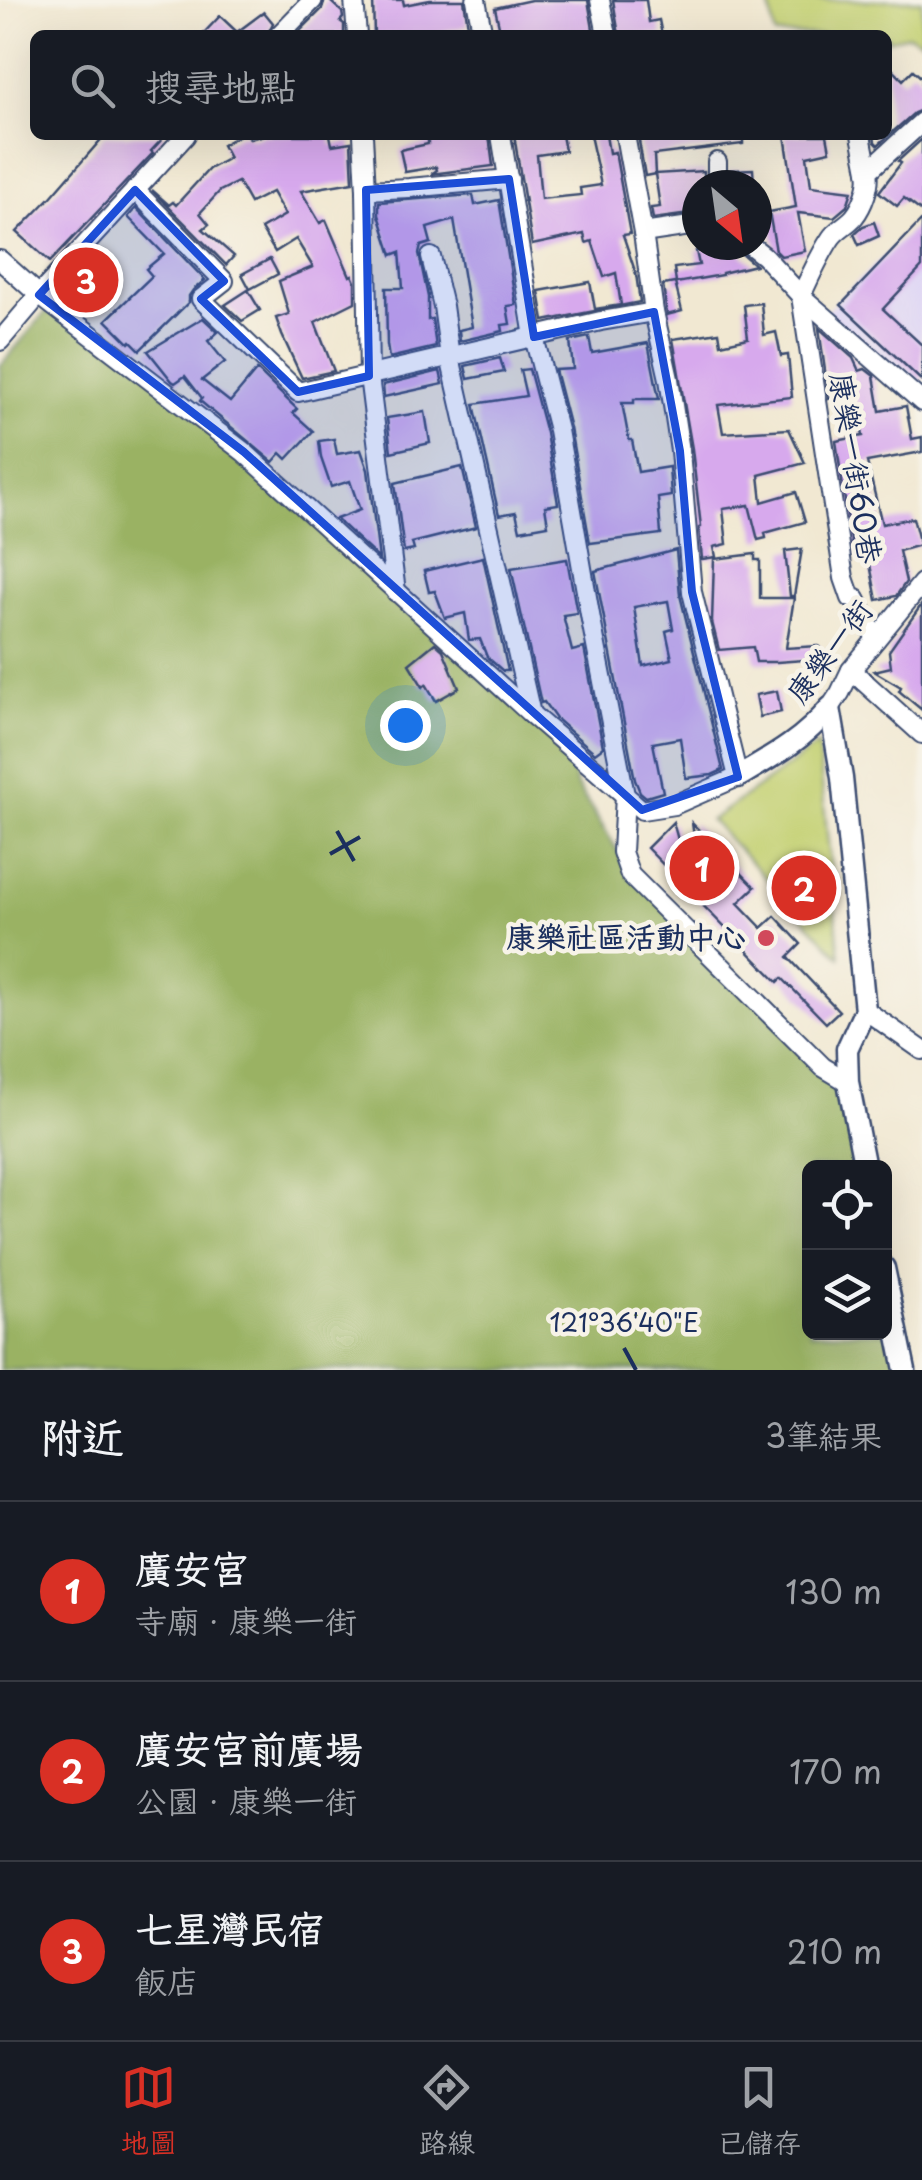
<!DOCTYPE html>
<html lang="zh-TW">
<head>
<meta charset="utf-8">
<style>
	:root { --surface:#171b24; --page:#20242c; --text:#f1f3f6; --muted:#9ea1a6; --line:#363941; --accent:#d93025 }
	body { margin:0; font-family:"Playpen Sans","LXGW WenKai TC",sans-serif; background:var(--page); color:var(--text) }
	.controls { position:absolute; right:30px; bottom:30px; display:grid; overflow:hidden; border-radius:15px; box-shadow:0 10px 40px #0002 }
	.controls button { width:90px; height:90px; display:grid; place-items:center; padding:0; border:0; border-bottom:2px solid var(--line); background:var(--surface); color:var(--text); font:50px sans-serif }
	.compass { position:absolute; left:682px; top:170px; width:90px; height:90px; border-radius:50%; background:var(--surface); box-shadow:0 10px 40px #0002; rotate:151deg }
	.you { position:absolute; left:405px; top:725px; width:35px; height:35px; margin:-25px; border:8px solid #fff; border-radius:50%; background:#1a73e8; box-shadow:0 0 0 15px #1a73e833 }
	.badge { display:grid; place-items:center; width:65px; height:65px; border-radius:50%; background:var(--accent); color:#fff; font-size:32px; font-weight:700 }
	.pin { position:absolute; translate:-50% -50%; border:5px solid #fff; box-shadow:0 2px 10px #0006 }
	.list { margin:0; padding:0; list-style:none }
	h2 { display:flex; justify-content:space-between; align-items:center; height:130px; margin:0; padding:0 40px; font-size:42px }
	h2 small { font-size:32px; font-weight:400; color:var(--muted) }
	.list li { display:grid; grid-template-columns:65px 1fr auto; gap:30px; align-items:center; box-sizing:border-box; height:180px; padding:0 40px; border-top:2px solid var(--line) }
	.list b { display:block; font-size:38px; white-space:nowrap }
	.list p { margin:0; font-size:32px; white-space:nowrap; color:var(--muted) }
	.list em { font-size:32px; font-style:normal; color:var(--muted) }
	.icon { flex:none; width:55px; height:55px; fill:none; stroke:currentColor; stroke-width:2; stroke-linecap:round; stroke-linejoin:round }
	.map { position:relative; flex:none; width:922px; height:1370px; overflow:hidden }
	.search { position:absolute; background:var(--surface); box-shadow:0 10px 40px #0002; left:30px; right:30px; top:30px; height:110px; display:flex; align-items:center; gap:25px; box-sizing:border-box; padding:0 35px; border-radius:15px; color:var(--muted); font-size:38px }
	.sheet { height:670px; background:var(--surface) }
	nav { display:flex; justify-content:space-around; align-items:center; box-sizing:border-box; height:140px; border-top:2px solid var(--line); background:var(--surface); font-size:28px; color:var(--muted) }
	nav a { display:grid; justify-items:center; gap:5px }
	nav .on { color:var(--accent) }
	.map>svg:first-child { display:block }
	.built { fill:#ded5f5 }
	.green { fill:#c3d071; stroke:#6f8068; stroke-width:2.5 }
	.forest { fill:#9ab263; stroke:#5a7060; stroke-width:2.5 }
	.building { fill:#d7a9ed; fill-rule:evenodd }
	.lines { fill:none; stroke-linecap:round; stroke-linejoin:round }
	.minor-casing { stroke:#3b4b6f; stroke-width:22 }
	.tertiary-casing { stroke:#3b4b6f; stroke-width:25 }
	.minor { stroke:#fff; stroke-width:18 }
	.tertiary { stroke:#fff; stroke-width:20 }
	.marked { fill:#1d4ed8; fill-opacity:0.2; stroke:#1d4ed8; stroke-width:8; stroke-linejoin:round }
	.ticks { fill:none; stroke:#1b2f5e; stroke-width:4 }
	.poi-dot { fill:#d1495b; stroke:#f7f3e8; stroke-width:4 }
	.labels { text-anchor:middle; stroke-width:9; stroke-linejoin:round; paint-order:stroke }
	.street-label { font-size:30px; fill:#1b2f5e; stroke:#f7f3e8 }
	.poi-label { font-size:30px; font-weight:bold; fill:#1b2f5e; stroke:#f7f3e8; text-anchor:end }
	.ticks-label { font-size:25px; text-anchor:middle; fill:#1b2f5e; stroke:#f7f3e8; stroke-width:9; stroke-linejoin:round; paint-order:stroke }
</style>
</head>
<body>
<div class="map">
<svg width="922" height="1370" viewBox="0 0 922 1370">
	<rect width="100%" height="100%" fill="#f7f3e8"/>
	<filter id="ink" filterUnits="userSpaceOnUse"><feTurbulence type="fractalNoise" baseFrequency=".01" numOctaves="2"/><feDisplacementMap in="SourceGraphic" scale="20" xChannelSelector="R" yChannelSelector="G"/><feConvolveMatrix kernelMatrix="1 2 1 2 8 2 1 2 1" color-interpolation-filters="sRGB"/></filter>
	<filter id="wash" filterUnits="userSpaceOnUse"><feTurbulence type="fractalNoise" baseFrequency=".0048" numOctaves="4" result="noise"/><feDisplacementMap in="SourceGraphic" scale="40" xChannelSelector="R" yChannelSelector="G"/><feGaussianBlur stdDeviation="2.25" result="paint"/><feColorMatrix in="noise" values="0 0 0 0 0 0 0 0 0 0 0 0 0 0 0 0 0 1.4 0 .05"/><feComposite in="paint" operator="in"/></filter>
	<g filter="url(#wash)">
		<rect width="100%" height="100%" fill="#f1e8d2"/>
		<polygon class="built" points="922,220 922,402 824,313"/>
		<g class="green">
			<polygon points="769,0 922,0 922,41 909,35 887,40 887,35 775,35"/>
			<polygon points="818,745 840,957 711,820"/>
		</g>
		<polygon class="forest" points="68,302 567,749 577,786 630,870 844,1077 871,1167 810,1168 810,1332 884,1332 885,1236 912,1370 0,1370 0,366 50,307"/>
		<g id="blocks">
			<g class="building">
				<polygon points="325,0 329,0 342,12 343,18 340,21 344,24 344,33 342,35 296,35 322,9"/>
				<polygon points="373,0 403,0 404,5 430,0 464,0 468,26 436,33 436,35 374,35"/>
				<polygon points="531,0 588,0 594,35 501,35 495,8"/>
				<polygon points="613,0 646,0 649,22 659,20 662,35 619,35"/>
				<polygon points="264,12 273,23 267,35 202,35 220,16 237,32"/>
				<polygon points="887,64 903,80 913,70 922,78 922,110 914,113 878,145 875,142 874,135 887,135"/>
				<polygon points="105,135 166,135 151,151 153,153 50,262 17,232 51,197"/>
				<polygon points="240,135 248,135 250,139 265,135 330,135 332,145 351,142 353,182 301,191 320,223 326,220 350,276 352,275 355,282 355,302 315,322 334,371 302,378 282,335 276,318 289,314 279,281 313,267 296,239 275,252 261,229 285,215 272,192 250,203 238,182 220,191 200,213 209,224 203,229 234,256 226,265 152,190 169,205 173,202 176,205 209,169 229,158 222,145"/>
				<polygon points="428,135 489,135 493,166 431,174 437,170 436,167 405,172 400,150 428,144"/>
				<polygon points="514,135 562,135 565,151 537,155 541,199 581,195 580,188 601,185 590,135 606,135 609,153 615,152 630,234 623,235 636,274 640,302 544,321 539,291 590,282 595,309 621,305 616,273 604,277 592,241 586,243 584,234 532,245"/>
				<polygon points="638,135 743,135 743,144 654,155 655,174 704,171 704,185 697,185 697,213 653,219 651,208 660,207 655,174 645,176"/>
				<polygon points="785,135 827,135 830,151 807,156 811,186 852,191 847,206 834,217 798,213 805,251 781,256 776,251 769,212 796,207"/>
				<polygon points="922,139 922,212 904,198 897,206 879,192 901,163 898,161"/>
				<polygon points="753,169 754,185 730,185 730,170"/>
				<polygon points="473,195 475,205 499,200 516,305 507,306 510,324 502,325 503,331 460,341 459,330 472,327 454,220 427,228 431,243 421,246 419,254 428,297 428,320 432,319 436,347 389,358 387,345 386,288 403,288 400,252 392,255 379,215 379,202"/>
				<polygon points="136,208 205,280 193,290 189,296 189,302 140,350 131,341 129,343 106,320 152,276 146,269 164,254 128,217"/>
				<polygon points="922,220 922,267 883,309 922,345 922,381 841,305"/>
				<polygon points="874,222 879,236 859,245 854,234 863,226"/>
				<polygon points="724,245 738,245 742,254 755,265 722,273 722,275 676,283 674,268 699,265 696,251"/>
				<polygon points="270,259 278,274 250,289 242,274"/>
				<polygon points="675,283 682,311 667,315 663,285"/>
				<polygon points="248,290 260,310 242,321 225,305"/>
				<polygon points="761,303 764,335 776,332 781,356 788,355 792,397 718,405 723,433 789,429 805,463 759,475 762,502 796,492 805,522 765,533 766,538 758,540 749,505 723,509 727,544 714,547 716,557 702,559 699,528 701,527 692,449 673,339 719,332 721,344 748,338 744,305"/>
				<polygon points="203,318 218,332 208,341 225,362 202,380 230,402 257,370 297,409 293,413 313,431 287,459 281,453 273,462 200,401 202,398 185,376 175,383 172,381 148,351"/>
				<polygon points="819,328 853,358 859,371 865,369 874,376 880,411 906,406 912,439 922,437 922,452 867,462 882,524 913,518 920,545 899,551 906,582 896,596 877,600 867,549 853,553 836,441 863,436 855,392 829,399"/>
				<polygon points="589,337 592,353 648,343 659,399 634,399 634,403 622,403 629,440 632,440 638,472 669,467 671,496 658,498 661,534 590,543 570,428 555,370 573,369 570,341"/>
				<polygon points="500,358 504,372 468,379 465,366"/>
				<polygon points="529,369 546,433 558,504 545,506 548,525 520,530 516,512 499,515 474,404 526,396 520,370"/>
				<polygon points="440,371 443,384 384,397 383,385"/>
				<polygon points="425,412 430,443 391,452 387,418"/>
				<polygon points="334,439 337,454 361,450 368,470 379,559 336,519 360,510 350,481 331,487 321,458 319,441"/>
				<polygon points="462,467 476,527 412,543 414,550 404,552 395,483"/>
				<polygon points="802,549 794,596 790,596 785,551"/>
				<path d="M676 550 680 595 723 770 712 775 686 778 680 738 653 743 663 792 646 797 640 792 635 780 595 571ZM668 601 673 629 666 631 672 659 643 666 634 607Z"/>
				<polygon points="755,554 755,560 760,560 760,598 794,598 786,648 818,646 832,658 777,662 756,662 753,647 719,650 712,622 714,559"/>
				<polygon points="483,557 508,671 503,671 487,657 480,639 469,640 465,613 445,618 435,591 429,592 424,571"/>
				<polygon points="567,559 577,613 563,615 572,651 584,648 603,747 595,753 556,719 544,702 541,703 511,568"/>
				<polygon points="922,604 922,710 899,691 901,687 874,671 891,667 889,651"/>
				<polygon points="435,643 443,650 459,688 436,701 426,684 423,687 409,664"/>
				<polygon points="777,691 781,712 760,717 756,695"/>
				<polygon points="673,822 680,847 695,843 692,823 755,887 738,903 762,928 775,916 801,944 788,957 839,1011 826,1023 782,978 778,982 647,848"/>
			</g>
		</g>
	</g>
	<g filter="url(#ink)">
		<use href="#blocks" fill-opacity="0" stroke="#3b4b6f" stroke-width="2.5"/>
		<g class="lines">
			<defs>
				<g id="minor">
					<polyline points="354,0 357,35"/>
					<polyline points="476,0 483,35"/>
					<polyline points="600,0 607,35"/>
					<polyline points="279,35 313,0"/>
					<polyline points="363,135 366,190 369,376 396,592"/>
					<polyline points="501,135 534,337 558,430 591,620 625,795 622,852 630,875 823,1067 848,1082"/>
					<polyline points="861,135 868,171"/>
					<polyline points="717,185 717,162"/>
					<polyline points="135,190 224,281 201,299 298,392 601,321 654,312"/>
					<polyline points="366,190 409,188 509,179"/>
					<polyline points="643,233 697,225"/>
					<polyline points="750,245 764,256 801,296 922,402"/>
					<polyline points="431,257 443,306 450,357 531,714"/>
					<polyline points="0,260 39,295 244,452 531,714 642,810 674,805 738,777 692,592 680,451 669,379 654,312 643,233 625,135"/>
					<polyline points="801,296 844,578 851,598 856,599 876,639"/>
					<path d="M801 296C810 277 819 256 831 238 837 229 847 225 854 217 863 206 871 184 868 171L922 122"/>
					<polyline points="0,341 39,295 186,135"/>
					<polyline points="851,670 922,734"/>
					<polyline points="830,708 840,693 851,670 922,583"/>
					<polyline points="865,1010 922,1050"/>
				</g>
				<g id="tertiary">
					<polyline points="830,708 842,778 865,1010 847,1049 848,1082 865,1168"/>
					<path d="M738 777C774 756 803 740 830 708"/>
					<polyline points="884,1268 905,1370"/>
				</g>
			</defs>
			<use href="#minor" class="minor-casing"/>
			<use href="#tertiary" class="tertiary-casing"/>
			<use href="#minor" class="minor"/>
			<use href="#tertiary" class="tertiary"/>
		</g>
	</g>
	<path class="marked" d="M509 179 534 337 654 312 680 451 692 592 738 777 642 810 244 452 39 295 135 190 224 281 201 299 298 392 369 376 366 190Z"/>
	<path class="ticks" d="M337 831 354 861M330 854 360 837M624 1348 636 1370"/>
	<circle class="poi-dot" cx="766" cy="938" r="10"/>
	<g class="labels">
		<g class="street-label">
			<text transform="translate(855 468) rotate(81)" y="10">康樂一街60巷</text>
			<text transform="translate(830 652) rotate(-53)" y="10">康樂一街</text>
		</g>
		<g class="poi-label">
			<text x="746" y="948">康樂社區活動中心</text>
		</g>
	</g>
	<g class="ticks-label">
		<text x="624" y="1332">121°36'40"E</text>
	</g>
</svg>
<div class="controls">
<button><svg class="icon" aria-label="locate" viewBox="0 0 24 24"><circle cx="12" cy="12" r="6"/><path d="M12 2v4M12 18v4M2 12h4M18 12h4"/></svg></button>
<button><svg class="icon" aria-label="layers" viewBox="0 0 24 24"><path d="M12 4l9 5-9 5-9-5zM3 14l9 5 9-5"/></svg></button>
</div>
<svg class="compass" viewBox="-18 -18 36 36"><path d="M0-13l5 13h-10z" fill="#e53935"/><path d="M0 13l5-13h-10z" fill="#9ea1a6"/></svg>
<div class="you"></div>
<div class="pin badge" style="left:702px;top:868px">1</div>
<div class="pin badge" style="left:804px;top:888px">2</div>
<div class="pin badge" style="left:86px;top:280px">3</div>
<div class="search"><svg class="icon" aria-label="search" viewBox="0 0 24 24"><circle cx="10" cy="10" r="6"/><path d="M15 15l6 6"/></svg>搜尋地點</div>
</div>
<section class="sheet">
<h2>附近<small>3筆結果</small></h2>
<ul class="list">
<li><span class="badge">1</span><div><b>廣安宮</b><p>寺廟 · 康樂一街</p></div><em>130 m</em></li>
<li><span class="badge">2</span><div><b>廣安宮前廣場</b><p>公園 · 康樂一街</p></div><em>170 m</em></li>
<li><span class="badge">3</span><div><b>七星灣民宿</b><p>飯店</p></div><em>210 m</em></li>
</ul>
</section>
<nav>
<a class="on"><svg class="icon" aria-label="map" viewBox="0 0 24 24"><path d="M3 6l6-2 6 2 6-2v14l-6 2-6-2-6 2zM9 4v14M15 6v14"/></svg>地圖</a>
<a><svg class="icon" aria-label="directions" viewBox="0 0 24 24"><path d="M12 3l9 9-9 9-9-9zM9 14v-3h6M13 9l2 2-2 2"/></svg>路線</a>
<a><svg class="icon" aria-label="saved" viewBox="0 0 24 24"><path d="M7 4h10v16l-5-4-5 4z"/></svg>已儲存</a>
</nav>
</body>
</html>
